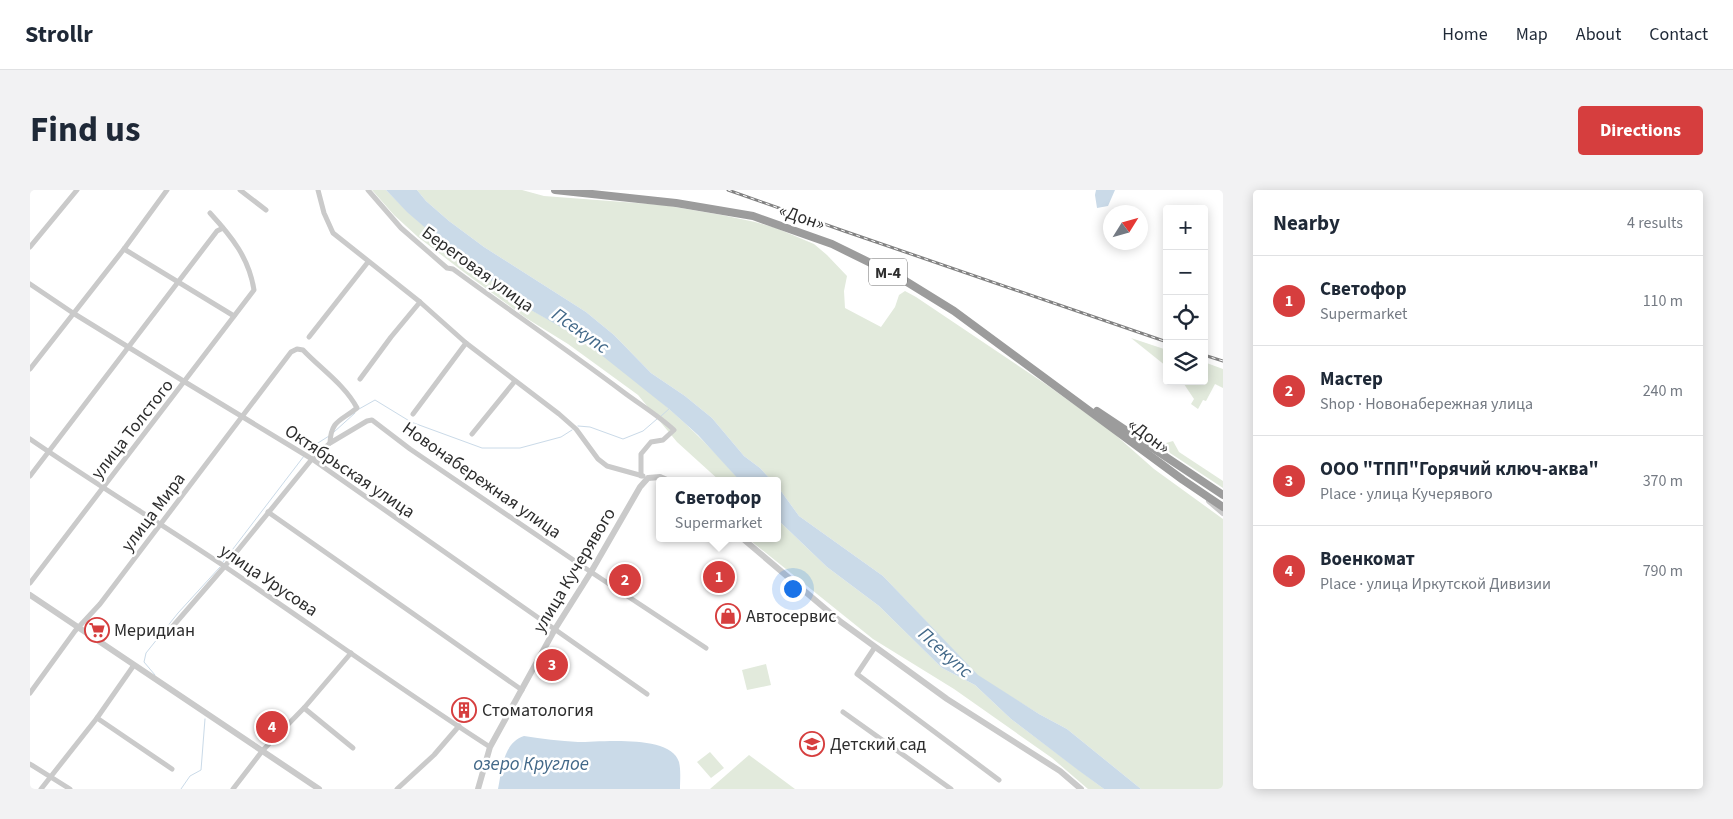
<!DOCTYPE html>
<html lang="en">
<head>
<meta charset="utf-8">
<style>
	:root { --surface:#fff; --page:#f2f2f3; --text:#1f2937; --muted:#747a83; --line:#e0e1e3; --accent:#d63e3e }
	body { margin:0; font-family:"Source Sans 3",sans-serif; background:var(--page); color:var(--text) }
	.controls { position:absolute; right:15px; top:15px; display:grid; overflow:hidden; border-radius:5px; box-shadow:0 2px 12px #0003 }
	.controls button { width:45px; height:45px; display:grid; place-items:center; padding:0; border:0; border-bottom:1px solid var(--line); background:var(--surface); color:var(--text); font:25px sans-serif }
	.compass { position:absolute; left:1073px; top:15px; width:45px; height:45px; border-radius:50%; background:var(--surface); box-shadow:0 2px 12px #0003; rotate:53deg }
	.you { position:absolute; left:762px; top:398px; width:18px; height:18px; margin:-12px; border:4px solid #fff; border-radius:50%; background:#1a73e8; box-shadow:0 0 0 8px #1a73e833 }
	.badge { display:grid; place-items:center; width:32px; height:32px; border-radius:50%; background:var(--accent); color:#fff; font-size:16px; font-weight:700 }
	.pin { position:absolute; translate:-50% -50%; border:2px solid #fff; box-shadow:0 1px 5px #0006 }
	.popup { position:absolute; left:626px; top:287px; width:125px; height:65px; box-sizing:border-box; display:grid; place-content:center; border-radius:5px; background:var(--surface); filter:drop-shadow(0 1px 4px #0005); font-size:16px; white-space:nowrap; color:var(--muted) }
	.popup b { font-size:19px; color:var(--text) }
	.popup::after { content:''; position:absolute; left:50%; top:100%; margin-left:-10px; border:10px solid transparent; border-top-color:var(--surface) }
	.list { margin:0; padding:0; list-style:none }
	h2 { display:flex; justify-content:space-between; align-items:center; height:65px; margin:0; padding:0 20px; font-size:21px }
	h2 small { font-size:16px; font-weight:400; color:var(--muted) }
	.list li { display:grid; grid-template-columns:32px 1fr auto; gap:15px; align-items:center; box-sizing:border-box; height:90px; padding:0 20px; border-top:1px solid var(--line) }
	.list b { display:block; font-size:19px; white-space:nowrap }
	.list p { margin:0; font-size:16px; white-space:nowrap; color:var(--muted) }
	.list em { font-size:16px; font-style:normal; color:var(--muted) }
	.icon { flex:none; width:28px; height:28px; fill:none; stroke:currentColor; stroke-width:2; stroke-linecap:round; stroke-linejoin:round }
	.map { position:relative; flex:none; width:1193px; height:599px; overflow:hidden; border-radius:5px }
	header { display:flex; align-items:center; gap:30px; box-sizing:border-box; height:70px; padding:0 25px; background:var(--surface); border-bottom:1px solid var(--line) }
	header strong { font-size:24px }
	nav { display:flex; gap:28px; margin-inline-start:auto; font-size:18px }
	.intro { display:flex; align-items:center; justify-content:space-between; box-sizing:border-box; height:120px; padding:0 30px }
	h1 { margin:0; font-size:35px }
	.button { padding:12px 22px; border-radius:5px; background:var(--accent); color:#fff; font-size:18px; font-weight:700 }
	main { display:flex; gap:30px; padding:0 30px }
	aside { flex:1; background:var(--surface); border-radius:5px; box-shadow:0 2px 12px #0003 }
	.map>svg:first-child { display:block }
	.green { fill:#e2eadc }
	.water { fill:#cadae8 }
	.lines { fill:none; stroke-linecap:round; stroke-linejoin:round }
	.stream { stroke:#cadae8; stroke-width:1 }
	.minor { stroke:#cacaca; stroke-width:5 }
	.tertiary { stroke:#cacaca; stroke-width:6 }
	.trunk { stroke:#9c9c9c; stroke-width:8 }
	.rail-casing { stroke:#828282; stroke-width:3 }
	.rail { stroke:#fff; stroke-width:1; stroke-dasharray:4; stroke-linecap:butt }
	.labels { text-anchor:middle; stroke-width:5; stroke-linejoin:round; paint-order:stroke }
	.shield { fill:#fff; stroke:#6c6c6c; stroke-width:1 }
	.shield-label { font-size:16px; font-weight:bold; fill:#2d2d2d }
	.street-label { font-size:18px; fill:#2d2d2d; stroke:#fff }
	.poi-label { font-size:18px; fill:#2d2d2d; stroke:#fff; text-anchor:start }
	.water-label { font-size:19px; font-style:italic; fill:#426888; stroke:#fff }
</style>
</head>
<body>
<header>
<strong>Strollr</strong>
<nav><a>Home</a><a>Map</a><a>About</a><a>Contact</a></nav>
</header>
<div class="intro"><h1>Find us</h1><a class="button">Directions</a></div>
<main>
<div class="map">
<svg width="1193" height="599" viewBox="0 0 1193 599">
	<rect width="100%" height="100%" fill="#fff"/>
	<g class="green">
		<path d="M342 0H356C385 31 418 56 451 82 465 93 478 105 493 115 512 127 533 136 552 150 609 191 665 237 710 291H690L647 252 608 205 538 154 496 128 431 80 388 47 364 25Z"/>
		<polygon points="387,0 492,0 514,6 633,15 692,25 725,32 746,38 784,54 797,65 817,86 814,101 815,118 851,137 865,117 869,105 875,101 886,107 1017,195 1081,241 1124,279 1193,329 1193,599 1111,599 1037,539 1009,524 948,486 853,386 769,326 748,297 748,291 742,291 730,278 714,266 682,228 655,206 621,183 584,145 556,122 454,57 419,31 396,11"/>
		<polygon points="1101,148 1137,160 1137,175 1136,176"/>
		<polygon points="1174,172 1193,179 1193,198 1185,194 1176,211 1173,210 1168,219 1161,214 1164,209 1152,191 1174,191"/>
		<polygon points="1143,251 1149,262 1193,291 1193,298 1140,263 1136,256 1136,253"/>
		<polygon points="748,330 797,377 849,416 912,478 945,495 981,529 1074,599 1058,599 1022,568 924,499 843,449 721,351 724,348 748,348"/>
		<polygon points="736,474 741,495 717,500 712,480"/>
		<polygon points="680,562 694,578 681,588 667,572"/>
		<polygon points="719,565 765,599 680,599"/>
	</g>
	<g class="water">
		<polygon points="356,0 387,0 396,11 419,31 454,57 556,122 584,145 621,183 655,206 682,228 714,266 730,278 742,291 710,291 668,245 639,219 550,148 492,115 414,54 377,22"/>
		<polygon points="1066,0 1085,0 1078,16 1067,18 1065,5"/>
		<polygon points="748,297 769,326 853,386 948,485 1009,524 1037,539 1111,599 1074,599 1048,580 981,529 945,495 912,478 849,416 797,377 748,330"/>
		<path d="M494 546C512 549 530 551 548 552 570 552 641 544 649 572 651 580 650 591 650 599H468C472 579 473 553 494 546Z"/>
	</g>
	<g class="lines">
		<g class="stream">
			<polyline points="329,219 345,210 381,232 452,258 490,258 531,247 542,240"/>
			<polyline points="630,227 640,218"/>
			<polyline points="548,236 560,237 593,249 613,241 627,229"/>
			<polyline points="304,242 325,223"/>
			<polyline points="280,258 299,246"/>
			<polyline points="193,372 274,266"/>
			<polyline points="125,485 114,472 116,463 148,423 190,377"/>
			<polyline points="151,599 160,586 171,580 175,529"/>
		</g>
		<g class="minor">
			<polyline points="210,0 236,20"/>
			<polyline points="288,0 294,23 303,43 390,112 436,153 529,224 546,239 568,269 577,276 613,286"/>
			<path d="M338 0 371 38 417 78 423 79C479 120 536 159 592 201 609 214 628 225 644 240L633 250 621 252 611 264V286"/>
			<polyline points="0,57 47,0"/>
			<polyline points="94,59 204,126"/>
			<polyline points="0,94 43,123 155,192 282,269 617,504"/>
			<polyline points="279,147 338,72"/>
			<polyline points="0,179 94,59 137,0"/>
			<polyline points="330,189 361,147 390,112"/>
			<polyline points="383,224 436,153"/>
			<polyline points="442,244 485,191"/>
			<path d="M0 249C64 293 130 333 194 376 283 436 370 499 460 557"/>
			<polyline points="0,286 187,41 193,38"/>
			<polyline points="238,322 492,500"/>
			<path d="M0 393 224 100C219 68 202 47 180 23"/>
			<polyline points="137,443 195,376 282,269 300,253 337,231 342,230 380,259 561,382 676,458"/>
			<polyline points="845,457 827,484 969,590"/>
			<path d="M0 503 45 441 70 414 261 162 267 159 273 160C291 179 315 195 327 218 311 231 301 230 300 253"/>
			<polyline points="274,518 323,558"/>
			<polyline points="813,522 921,599"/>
			<polyline points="67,528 142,579"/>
			<polyline points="0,574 40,599"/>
			<polyline points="11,599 67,528 104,475"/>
			<polyline points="203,599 233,560 274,518 321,463"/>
			<polyline points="367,599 404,565 429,536"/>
		</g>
		<g class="tertiary">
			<polyline points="1179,311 1193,323"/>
			<polyline points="712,348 811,432 917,509 1030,581 1051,599"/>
			<polyline points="0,405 289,599"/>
			<polyline points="448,599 460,557 525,439 561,382 610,297 618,288 630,287 639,291"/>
		</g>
		<g class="trunk">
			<polyline points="525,0 646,13 723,26 802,54 869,87 924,121 1153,290 1193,317"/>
			<polyline points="1067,221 1193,305"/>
		</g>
		<defs>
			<g id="rail">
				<polyline points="698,0 814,41 1137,152"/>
				<polyline points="1174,165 1193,171"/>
			</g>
		</defs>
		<use href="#rail" class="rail-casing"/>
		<use href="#rail" class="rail"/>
	</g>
	<defs>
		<symbol id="shop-ring" viewBox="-11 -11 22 22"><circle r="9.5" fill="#fff" stroke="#d63e3e" stroke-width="1.5"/><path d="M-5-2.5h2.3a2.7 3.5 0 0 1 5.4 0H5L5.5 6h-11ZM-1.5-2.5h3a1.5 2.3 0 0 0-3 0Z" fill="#d63e3e"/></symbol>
		<symbol id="supermarket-ring" viewBox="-11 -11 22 22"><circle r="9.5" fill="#fff" stroke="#d63e3e" stroke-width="1.5"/><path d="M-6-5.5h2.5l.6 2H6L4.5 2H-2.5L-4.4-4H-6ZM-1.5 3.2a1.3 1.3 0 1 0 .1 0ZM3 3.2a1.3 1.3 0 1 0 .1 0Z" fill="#d63e3e"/></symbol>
		<symbol id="building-ring" viewBox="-11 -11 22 22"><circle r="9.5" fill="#fff" stroke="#d63e3e" stroke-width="1.5"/><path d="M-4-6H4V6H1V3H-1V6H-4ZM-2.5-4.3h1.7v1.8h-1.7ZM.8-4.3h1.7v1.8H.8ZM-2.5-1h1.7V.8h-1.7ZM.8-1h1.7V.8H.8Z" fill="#d63e3e"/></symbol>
		<symbol id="school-ring" viewBox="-11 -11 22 22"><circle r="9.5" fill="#fff" stroke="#d63e3e" stroke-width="1.5"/><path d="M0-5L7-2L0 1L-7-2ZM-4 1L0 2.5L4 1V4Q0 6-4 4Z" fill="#d63e3e"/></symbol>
	</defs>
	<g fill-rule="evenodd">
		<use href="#shop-ring" x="684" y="412" width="28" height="28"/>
		<use href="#supermarket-ring" x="53" y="426" width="28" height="28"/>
		<use href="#building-ring" x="420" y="506" width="28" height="28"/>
		<use href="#school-ring" x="768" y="540" width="28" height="28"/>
	</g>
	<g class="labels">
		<rect class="shield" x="839" y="68.5" width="38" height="27" rx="4"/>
		<g class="shield-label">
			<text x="858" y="88">М-4</text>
		</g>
		<g class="street-label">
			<text transform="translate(772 27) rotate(19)" y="6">«Дон»</text>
			<text transform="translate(448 79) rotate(36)" y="6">Береговая улица</text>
			<text transform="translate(102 239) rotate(-52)" y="6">улица Толстого</text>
			<text transform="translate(1119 246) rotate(36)" y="6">«Дон»</text>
			<text transform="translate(320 281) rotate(34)" y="6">Октябрьская улица</text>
			<text transform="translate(452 290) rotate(35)" y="6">Новонабережная улица</text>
			<text transform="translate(123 322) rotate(-53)" y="6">улица Мира</text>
			<text transform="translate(544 380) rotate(-59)" y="6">улица Кучерявого</text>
			<text transform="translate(239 390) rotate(34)" y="6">улица Урусова</text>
		</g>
		<g class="poi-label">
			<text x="716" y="432">Автосервис</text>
			<text x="84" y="446">Меридиан</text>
			<text x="452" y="526">Стоматология</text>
			<text x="800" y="560">Детский сад</text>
		</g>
		<g class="water-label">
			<text transform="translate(551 140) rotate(35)" y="7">Псекупс</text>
			<text transform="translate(916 462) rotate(42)" y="7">Псекупс</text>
			<text x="501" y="580">озеро Круглое</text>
		</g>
	</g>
</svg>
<div class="controls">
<button>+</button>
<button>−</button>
<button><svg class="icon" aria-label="locate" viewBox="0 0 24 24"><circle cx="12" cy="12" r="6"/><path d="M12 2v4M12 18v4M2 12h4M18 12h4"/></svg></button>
<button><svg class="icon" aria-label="layers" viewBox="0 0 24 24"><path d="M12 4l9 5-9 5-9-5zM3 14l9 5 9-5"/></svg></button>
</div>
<svg class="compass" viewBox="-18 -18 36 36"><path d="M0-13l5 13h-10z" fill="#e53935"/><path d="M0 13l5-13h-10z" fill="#747a83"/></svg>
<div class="you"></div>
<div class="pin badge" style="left:689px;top:387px">1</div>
<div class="popup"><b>Светофор</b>Supermarket</div>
<div class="pin badge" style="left:595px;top:390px">2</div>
<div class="pin badge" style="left:522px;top:475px">3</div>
<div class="pin badge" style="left:242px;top:537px">4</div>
</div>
<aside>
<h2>Nearby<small>4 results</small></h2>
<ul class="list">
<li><span class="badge">1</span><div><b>Светофор</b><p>Supermarket</p></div><em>110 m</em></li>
<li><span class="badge">2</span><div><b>Мастер</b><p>Shop · Новонабережная улица</p></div><em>240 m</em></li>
<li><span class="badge">3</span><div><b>ООО &quot;ТПП&quot;Горячий ключ-аква&quot;</b><p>Place · улица Кучерявого</p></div><em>370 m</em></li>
<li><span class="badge">4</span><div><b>Военкомат</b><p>Place · улица Иркутской Дивизии</p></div><em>790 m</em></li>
</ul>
</aside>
</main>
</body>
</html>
